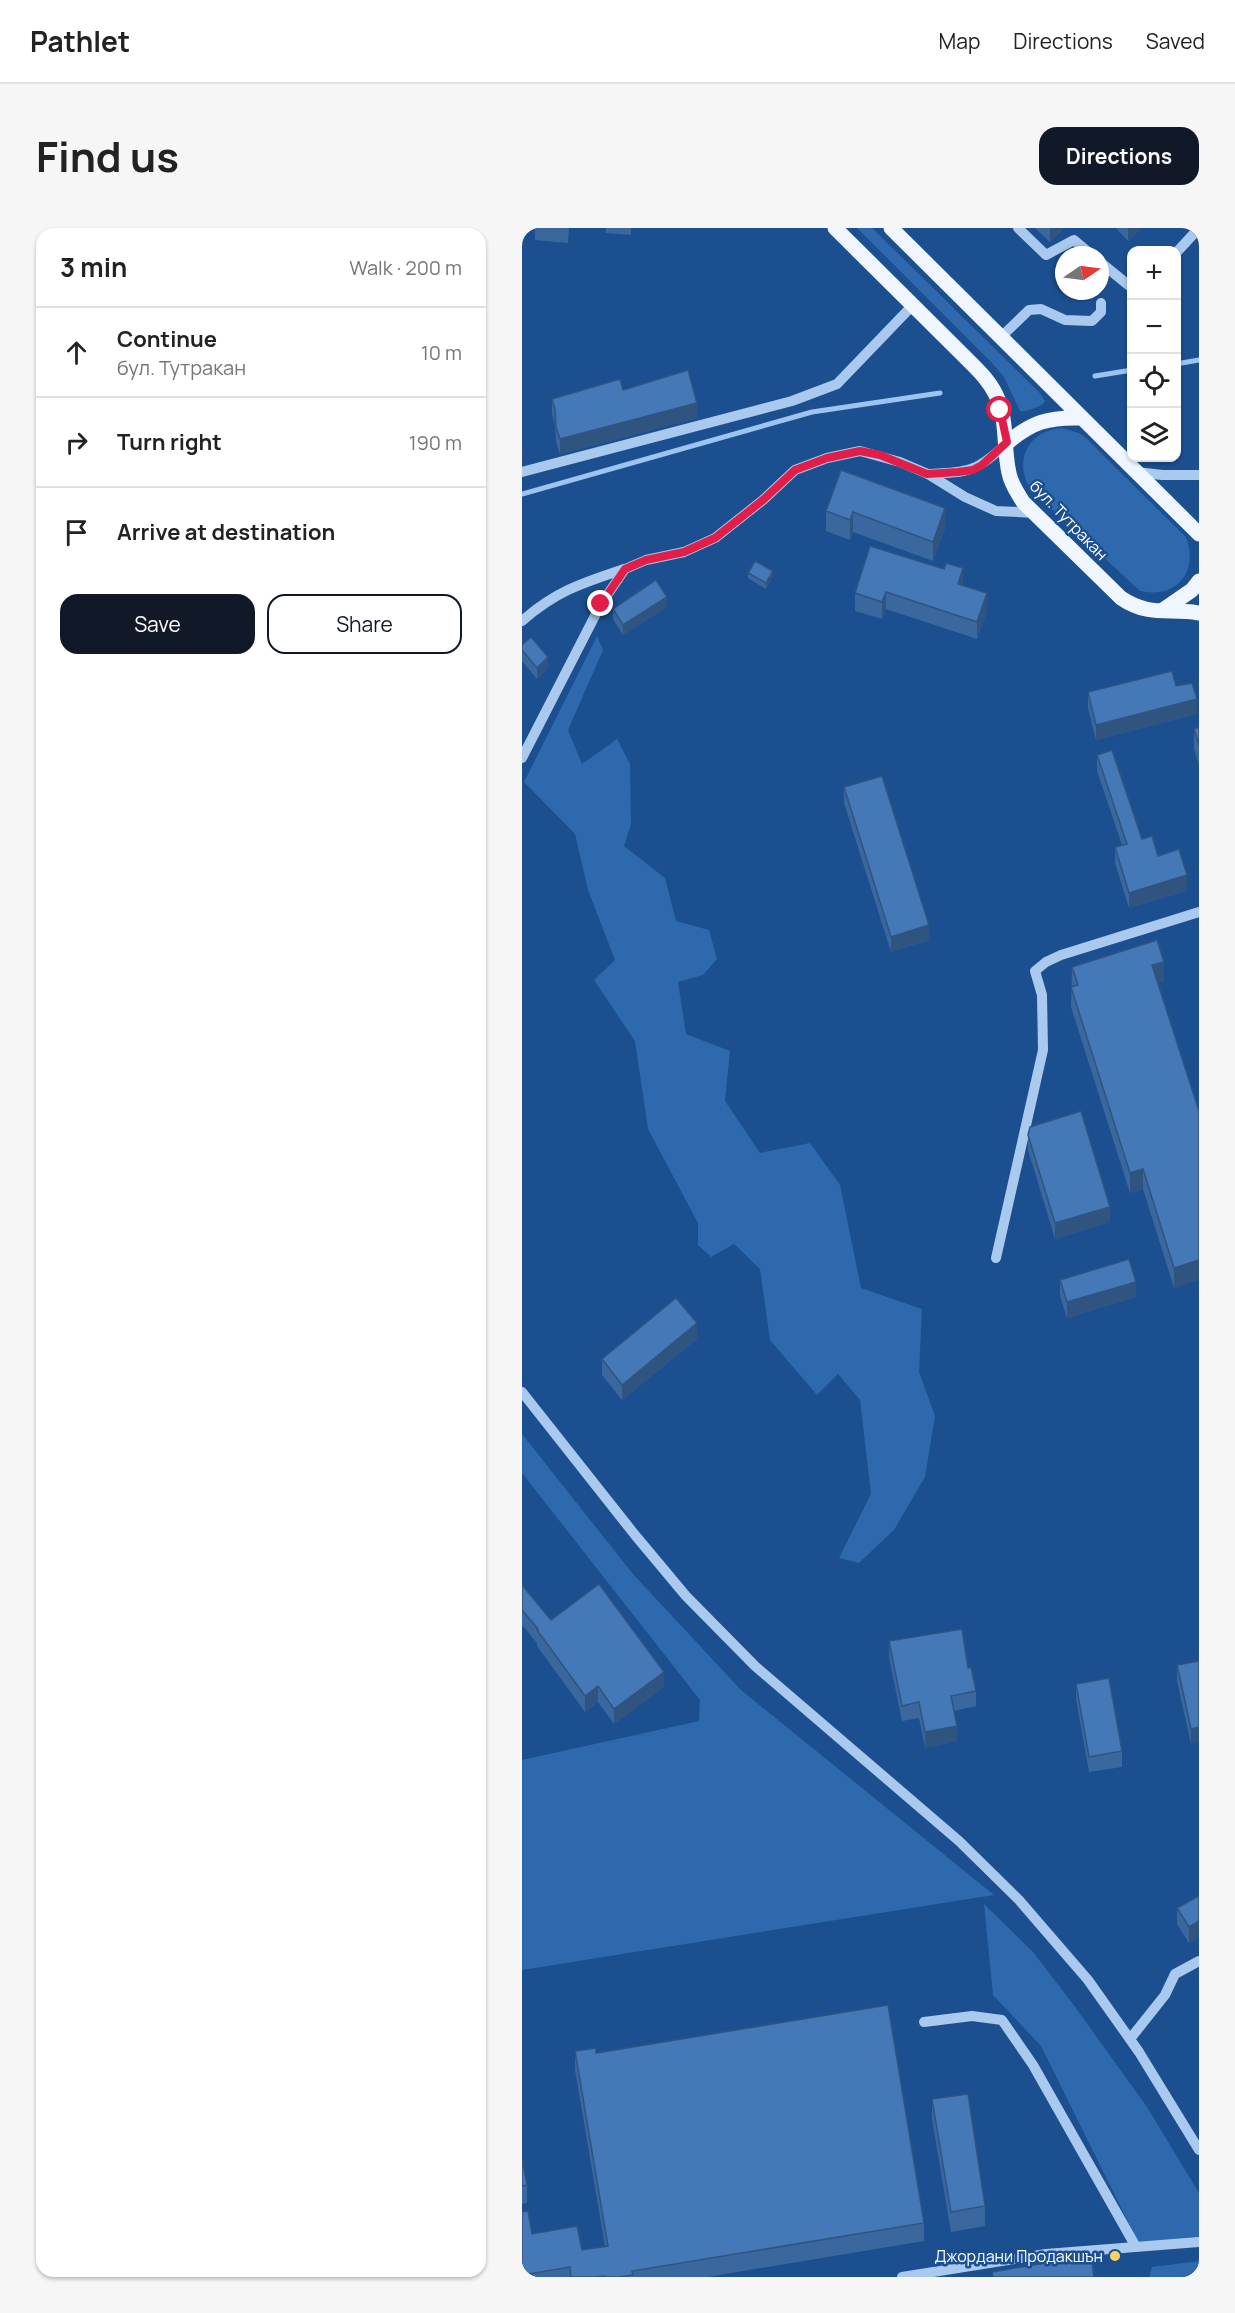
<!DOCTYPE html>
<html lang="en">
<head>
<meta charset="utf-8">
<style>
	:root { --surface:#fff; --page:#f6f6f6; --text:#222; --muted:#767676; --line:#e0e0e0; --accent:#111827 }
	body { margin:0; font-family:Manrope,sans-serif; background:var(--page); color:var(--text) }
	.controls { position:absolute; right:18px; top:18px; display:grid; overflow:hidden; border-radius:12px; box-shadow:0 2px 4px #0004 }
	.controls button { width:54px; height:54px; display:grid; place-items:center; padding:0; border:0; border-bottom:2px solid var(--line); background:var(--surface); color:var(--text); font:30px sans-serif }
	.compass { position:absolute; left:533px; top:18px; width:54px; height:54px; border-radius:50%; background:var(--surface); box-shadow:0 2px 4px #0004; rotate:77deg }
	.stop { position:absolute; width:18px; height:18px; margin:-14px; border:4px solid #e11d48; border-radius:50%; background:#fff }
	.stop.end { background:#e11d48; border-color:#fff; box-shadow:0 2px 6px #0008 }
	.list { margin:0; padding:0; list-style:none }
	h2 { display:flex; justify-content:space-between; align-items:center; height:78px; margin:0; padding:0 24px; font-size:26px }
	h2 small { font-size:20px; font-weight:400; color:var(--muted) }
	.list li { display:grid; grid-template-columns:39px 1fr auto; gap:18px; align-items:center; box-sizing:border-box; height:90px; padding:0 24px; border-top:2px solid var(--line) }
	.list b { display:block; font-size:22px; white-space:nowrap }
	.list p { margin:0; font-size:20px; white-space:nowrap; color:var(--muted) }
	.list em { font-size:20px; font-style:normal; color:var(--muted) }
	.actions { display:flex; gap:12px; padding:18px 24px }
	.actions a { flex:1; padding:14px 0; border:2px solid var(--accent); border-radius:18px; text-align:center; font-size:21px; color:var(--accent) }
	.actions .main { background:var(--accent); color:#fff }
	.icon { flex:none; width:33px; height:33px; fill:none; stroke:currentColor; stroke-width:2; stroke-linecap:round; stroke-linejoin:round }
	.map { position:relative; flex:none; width:677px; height:2049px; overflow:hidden; border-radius:18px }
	header { display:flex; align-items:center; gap:36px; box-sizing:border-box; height:84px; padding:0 30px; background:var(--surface); border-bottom:2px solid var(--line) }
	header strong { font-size:28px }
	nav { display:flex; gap:33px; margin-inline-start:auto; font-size:21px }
	.intro { display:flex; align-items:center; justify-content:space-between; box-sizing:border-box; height:144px; padding:0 36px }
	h1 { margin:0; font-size:42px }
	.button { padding:15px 27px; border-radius:18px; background:var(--accent); color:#fff; font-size:21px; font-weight:700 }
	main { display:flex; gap:36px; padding:0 36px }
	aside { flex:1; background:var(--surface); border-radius:18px; box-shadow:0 2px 4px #0004 }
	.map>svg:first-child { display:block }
	.green { fill:#2e69ad }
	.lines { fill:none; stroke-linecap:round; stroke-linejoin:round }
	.stream { stroke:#9cc4f0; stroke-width:5 }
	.minor { stroke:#a9c9ee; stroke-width:10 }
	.major { stroke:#f0f6ff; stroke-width:15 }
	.wall { fill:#3a679d }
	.shaded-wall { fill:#305480 }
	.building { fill:#4478b7; stroke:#305480; stroke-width:1.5 }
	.route { stroke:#e11d48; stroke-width:8 }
	.poi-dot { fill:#ffd166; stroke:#1b4f8f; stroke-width:2 }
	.labels { text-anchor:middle; stroke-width:5; stroke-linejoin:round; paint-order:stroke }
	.street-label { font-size:16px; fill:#fff; stroke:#1b4f8f }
	.poi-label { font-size:16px; fill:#fff; stroke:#1b4f8f; text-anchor:end }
</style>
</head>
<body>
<header>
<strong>Pathlet</strong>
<nav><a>Map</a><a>Directions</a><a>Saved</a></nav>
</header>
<div class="intro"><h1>Find us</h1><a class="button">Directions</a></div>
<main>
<aside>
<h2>3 min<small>Walk · 200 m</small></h2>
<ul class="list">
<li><svg class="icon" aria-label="ahead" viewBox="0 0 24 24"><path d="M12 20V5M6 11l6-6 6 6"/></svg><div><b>Continue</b><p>бул. Тутракан</p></div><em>10 m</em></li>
<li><svg class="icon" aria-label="right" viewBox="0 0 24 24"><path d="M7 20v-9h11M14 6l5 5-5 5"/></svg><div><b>Turn right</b></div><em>190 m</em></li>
<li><svg class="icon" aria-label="arrive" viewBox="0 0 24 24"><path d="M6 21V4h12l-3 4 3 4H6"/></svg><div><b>Arrive at destination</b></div></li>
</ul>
<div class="actions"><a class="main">Save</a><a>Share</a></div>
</aside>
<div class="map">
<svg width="677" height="2049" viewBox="0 0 677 2049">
	<rect width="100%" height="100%" fill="#1b4f8f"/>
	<g class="green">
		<path d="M335 0H350L517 164 523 173C520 179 505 184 498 183L482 149 470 135Z"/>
		<path d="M540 200 557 205 565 211 664 309C677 343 655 371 618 363L509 262C491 233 505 203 540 200Z"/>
		<polygon points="75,408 81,422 46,502 60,536 95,511 108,536 109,596 102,618 143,650 154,693 187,702 195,731 181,747 156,754 164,806 208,823 203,873 238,925 288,915 318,957 339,1060 400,1081 397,1144 413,1188 403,1249 372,1302 337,1335 317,1330 349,1266 338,1172 316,1146 295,1167 248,1112 238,1041 212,1016 189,1029 176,1017 176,995 126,901 113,813 72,752 93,732 66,662 53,606 2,554"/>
		<polygon points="0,1206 111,1346 219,1462 472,1667 0,1742 0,1532 177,1493 178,1472 0,1245"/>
		<polygon points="462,1676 511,1724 551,1776 625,1879 677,1965 677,2010 617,2016 519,1818 471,1767"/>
		<polygon points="677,2033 677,2049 627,2049 630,2039"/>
	</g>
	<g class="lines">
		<g class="stream">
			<polyline points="654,136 677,132"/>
			<polyline points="573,148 610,142"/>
			<polyline points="0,266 290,184 418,165"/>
		</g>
		<g class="minor">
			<polyline points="496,0 524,27 552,12 570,27"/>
			<polyline points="654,25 677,0"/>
			<polyline points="578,34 610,60"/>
			<polyline points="479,109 507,82 519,81 543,92 570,93 579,84 579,75"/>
			<polyline points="0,244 270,173 315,156 390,78"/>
			<polyline points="615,244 640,247 677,247"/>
			<path d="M406 246C447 244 455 244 485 215"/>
			<path d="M0 393C34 363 60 355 102 341"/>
			<polyline points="0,530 79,376 103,341 124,332 162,324 193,310 241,272 273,242 305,230 338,223 378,234 406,246 443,269 474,283 514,285"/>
			<polyline points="474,1030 521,822 520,767 513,743 524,734 539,727 677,684"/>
			<polyline points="0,1164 113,1307 164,1368 233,1438 437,1613 497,1672 566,1752 617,1824 677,1922"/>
			<polyline points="402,1794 450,1788 480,1792 511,1837 614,2019"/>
			<polyline points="608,1811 643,1767 653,1746 677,1733"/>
			<polyline points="380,2049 524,2026 677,2014"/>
		</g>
		<g class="major">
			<path d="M313 0 448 134C458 144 468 154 474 167 486 192 481 219 487 245 489 256 495 264 501 274L599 370C627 389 646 380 677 385"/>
			<polyline points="369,0 677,306"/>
			<path d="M485 215C510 194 526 189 559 190"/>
			<polyline points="641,382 670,362 677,353"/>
		</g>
	</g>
	<g class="wall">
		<polygon points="13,0 47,0 46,15 13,12"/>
		<polygon points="84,0 109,0 109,7 84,5"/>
		<polygon points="513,0 542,0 528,14"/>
		<polygon points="594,0 619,0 606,13"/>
		<polygon points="101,162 175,190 38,226 34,214 33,197 30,186 30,171"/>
		<polygon points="319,242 423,300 411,333 331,304 328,312 304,303 304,283"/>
		<polygon points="226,345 251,348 244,361 226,350"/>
		<polygon points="441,357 465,383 455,411 364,381 360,391 333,383 333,365"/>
		<polygon points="145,379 101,407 91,391 91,381"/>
		<polygon points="0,417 26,440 15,451 0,433"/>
		<polygon points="654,458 675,486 574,512 566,480 566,464"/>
		<polygon points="677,499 677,537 672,521 672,501"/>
		<polygon points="575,527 620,611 636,628 665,663 607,680 593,635 593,619 600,617 575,543"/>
		<polygon points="322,559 407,712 369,724 322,575"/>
		<polygon points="550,739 642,754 636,755 677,883 652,1060 621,961 608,965 549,779"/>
		<polygon points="506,907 588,994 533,1011 506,922"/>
		<polygon points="538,1052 614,1069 545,1090 538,1068"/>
		<polygon points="175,1111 100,1172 80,1147 80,1131"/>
		<polygon points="0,1357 29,1392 142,1459 92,1496 76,1474 63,1484 15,1418 15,1415 0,1397"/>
		<polygon points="367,1413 446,1440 454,1463 454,1478 432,1483 435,1513 403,1520 397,1490 380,1493 367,1429"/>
		<polygon points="677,1433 677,1514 669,1516 655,1453 655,1437"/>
		<polygon points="554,1456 600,1523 600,1539 567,1544 554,1471"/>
		<polygon points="677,1668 677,1709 667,1715 655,1696 655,1680"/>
		<polygon points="53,1823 74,1825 402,1995 402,2013 185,2049 0,2049 0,1984 10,2006 60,2022 83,2018 53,1842"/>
		<polygon points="410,1871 463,1978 463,1998 429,2004 410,1891"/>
		<polygon points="0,1931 5,1957 5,1975 0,1976"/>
	</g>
	<g class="shaded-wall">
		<polygon points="528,0 542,0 528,14"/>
		<polygon points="606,0 619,0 606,13"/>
		<polygon points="175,175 175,190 38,226 38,211"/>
		<polygon points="1,216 1,232 0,232 0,217"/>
		<polygon points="423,280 423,300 411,333 411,314"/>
		<polygon points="331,284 331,304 328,312 328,292"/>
		<polygon points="441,340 441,358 436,356"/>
		<polygon points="251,343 251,348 244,361 244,355"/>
		<polygon points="364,364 364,381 360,391 360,374"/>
		<polygon points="465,365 465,383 455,411 455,394"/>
		<polygon points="145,369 145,379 101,407 101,397"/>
		<polygon points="26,429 26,440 15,451 15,440"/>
		<polygon points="675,471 675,486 574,512 574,497"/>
		<polygon points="665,647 665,663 607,680 607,665"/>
		<polygon points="407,697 407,712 369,724 369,709"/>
		<polygon points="642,734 642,754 630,757 630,737"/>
		<polygon points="621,941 621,961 608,965 608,945"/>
		<polygon points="588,979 588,994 533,1011 533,995"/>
		<polygon points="677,1032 677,1052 652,1060 652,1040"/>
		<polygon points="614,1054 614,1069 545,1090 545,1074"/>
		<polygon points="175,1095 175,1111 100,1172 100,1157"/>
		<polygon points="142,1444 142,1459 92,1496 92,1481"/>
		<polygon points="76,1458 76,1474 63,1484 63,1468"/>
		<polygon points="435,1498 435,1513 403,1520 403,1504"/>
		<polygon points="677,1499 677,1514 669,1516 669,1501"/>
		<polygon points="677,1693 677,1709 667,1715 667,1699"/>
	</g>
	<g class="building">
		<polygon points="166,142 175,175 38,211 34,199 33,181 30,171 98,151 101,162"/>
		<polygon points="319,242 423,280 411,314 331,284 328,292 304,283"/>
		<polygon points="348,318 422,341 424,335 441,340 436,356 465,365 455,394 364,364 360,374 333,365"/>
		<polygon points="233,333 251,343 244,355 226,345"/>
		<polygon points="134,352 145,369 101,397 91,381"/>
		<polygon points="9,409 26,429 15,440 0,422 0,417"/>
		<polygon points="650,443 654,458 670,455 675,471 574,497 566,464"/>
		<polygon points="677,499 677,517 672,501"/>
		<polygon points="590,522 620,611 630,608 636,628 657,621 665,647 607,665 593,619 605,616 575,527"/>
		<polygon points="360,548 407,697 369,709 322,559"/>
		<polygon points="635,712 642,734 630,737 677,883 677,1032 652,1040 621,941 608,945 549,759 556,757 550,739"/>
		<polygon points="559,883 588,979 533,995 506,907 508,899"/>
		<polygon points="607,1031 614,1054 545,1074 538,1052"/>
		<polygon points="154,1070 175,1095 100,1157 80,1131"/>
		<polygon points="77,1356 142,1444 92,1481 76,1458 63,1468 15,1402 16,1401 0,1382 0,1357 29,1392"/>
		<polygon points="440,1401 446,1440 449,1439 454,1463 429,1468 435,1498 403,1504 397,1474 380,1478 367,1413"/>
		<polygon points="677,1433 677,1499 669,1501 655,1437"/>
		<polygon points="587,1450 600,1523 567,1529 554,1456"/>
		<polygon points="677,1668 677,1693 667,1699 655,1680"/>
		<polygon points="366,1777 402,1995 110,2043 111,2047 97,2049 83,2049 83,2048 74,2049 49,2049 48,2039 0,2047 0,1984 6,1983 10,2006 55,1998 60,2022 86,2018 53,1823 74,1820 74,1825"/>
		<polygon points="446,1866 463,1978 429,1984 410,1871"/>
		<polygon points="0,1931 5,1957 0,1958"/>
		<polygon points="569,2027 572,2049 471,2049 470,2044"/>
	</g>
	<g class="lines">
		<polyline class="route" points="79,376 103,341 124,332 162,324 193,310 241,272 273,242 305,230 338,223 358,227 405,246 436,244 451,242 460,237 485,214 478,182"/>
	</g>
	<circle class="poi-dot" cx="593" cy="2028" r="6"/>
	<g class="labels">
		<g class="street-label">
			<text transform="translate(547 292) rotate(46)" y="6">бул. Тутракан</text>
		</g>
		<g class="poi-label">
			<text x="581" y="2034">Джордани Продакшън</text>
		</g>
	</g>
</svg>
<div class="controls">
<button>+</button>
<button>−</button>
<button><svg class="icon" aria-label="locate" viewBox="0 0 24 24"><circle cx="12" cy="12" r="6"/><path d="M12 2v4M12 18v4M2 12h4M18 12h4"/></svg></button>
<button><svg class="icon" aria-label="layers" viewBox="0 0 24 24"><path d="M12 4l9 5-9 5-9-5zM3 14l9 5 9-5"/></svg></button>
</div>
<svg class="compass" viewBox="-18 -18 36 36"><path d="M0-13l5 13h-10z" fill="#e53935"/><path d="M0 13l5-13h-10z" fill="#767676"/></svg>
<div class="stop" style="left:478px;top:182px"></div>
<div class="stop end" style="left:79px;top:376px"></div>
</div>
</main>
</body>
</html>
